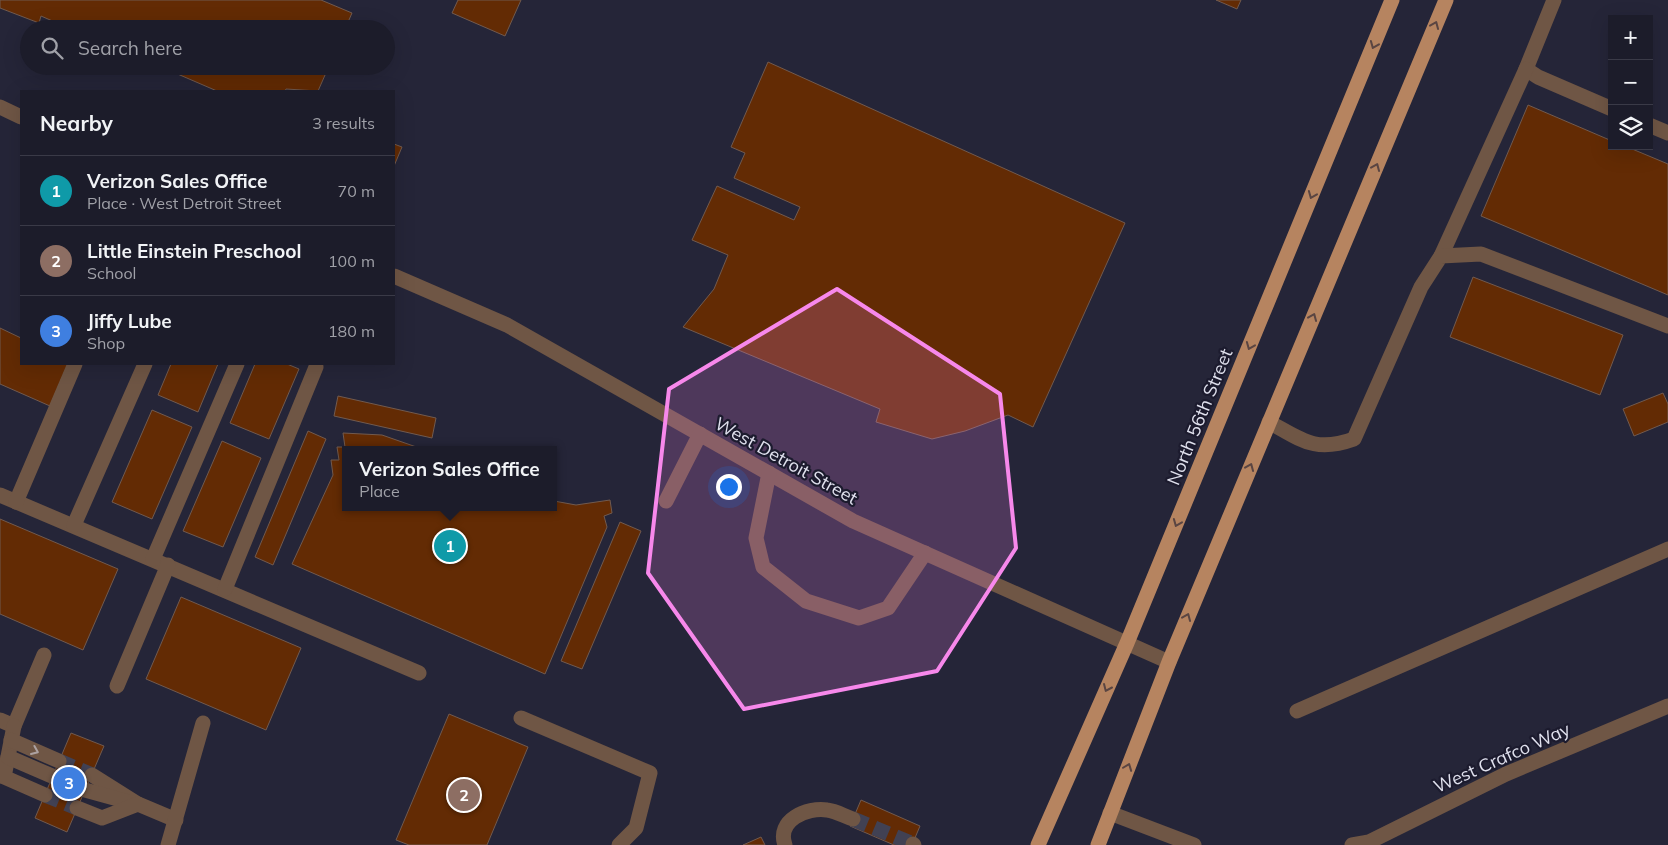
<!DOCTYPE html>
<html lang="en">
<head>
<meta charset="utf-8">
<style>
	:root { --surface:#1c1c2a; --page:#252532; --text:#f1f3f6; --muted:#a0a1a8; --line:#3a3a47; --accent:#f788eb }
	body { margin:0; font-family:Mulish,sans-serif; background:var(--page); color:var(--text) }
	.controls { position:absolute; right:15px; top:15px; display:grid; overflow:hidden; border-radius:0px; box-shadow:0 5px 20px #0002 }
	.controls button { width:45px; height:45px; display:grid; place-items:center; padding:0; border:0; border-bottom:1px solid var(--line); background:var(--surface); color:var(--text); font:25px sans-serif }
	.you { position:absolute; left:728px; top:486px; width:18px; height:18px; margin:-12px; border:4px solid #fff; border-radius:50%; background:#1a73e8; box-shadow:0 0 0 8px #1a73e833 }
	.badge { display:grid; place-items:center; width:32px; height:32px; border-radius:50%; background:var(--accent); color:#fff; font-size:16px; font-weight:700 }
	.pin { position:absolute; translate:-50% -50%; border:2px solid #fff; box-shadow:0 1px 5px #0006 }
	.popup { position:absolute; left:342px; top:446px; width:215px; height:65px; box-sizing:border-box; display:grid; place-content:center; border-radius:0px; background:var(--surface); filter:drop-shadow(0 1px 4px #0005); font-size:16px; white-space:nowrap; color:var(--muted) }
	.popup b { font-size:19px; color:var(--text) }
	.popup::after { content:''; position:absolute; left:50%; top:100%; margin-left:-10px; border:10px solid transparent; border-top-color:var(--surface) }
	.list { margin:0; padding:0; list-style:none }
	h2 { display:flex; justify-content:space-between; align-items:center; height:65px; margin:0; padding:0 20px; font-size:21px }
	h2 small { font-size:16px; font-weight:400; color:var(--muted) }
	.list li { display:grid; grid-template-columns:32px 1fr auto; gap:15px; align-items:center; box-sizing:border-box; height:70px; padding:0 20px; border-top:1px solid var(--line) }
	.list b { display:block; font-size:19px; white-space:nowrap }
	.list p { margin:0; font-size:16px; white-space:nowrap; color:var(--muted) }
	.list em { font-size:16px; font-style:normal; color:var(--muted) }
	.icon { flex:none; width:28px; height:28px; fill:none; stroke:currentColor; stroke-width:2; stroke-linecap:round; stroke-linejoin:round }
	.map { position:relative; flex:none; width:1668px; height:845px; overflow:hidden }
	.search { position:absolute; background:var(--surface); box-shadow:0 5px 20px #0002; left:20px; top:20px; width:375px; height:55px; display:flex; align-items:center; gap:12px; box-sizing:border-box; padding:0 18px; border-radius:28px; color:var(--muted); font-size:19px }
	.panel { position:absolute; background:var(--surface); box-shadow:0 5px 20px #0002; left:20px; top:90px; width:375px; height:275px; border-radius:0px }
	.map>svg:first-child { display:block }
	.building { fill:#632b04; stroke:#715a4f }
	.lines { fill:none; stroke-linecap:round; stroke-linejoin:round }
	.minor-tunnel { stroke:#414153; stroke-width:15; stroke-dasharray:15 8; stroke-linecap:butt }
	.minor { stroke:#6f5645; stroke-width:15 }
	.major { stroke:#b68460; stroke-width:15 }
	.oneway { stroke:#5a4542 }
	.oneway2 { stroke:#ada2a2 }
	.marked { fill:#f788eb; fill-opacity:0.2; stroke:#f788eb; stroke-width:4; stroke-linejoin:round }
	.labels { text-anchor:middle; stroke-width:4.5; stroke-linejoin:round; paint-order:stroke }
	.street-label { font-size:18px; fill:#e0e1ee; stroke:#1c1b2e }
</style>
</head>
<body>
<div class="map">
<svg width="1668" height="845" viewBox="0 0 1668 845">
	<rect width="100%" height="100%" fill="#252538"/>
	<g class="building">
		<polygon points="0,0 321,0 352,13 345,29 71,29 41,16 39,23 0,8"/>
		<polygon points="458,0 521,0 505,36 452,13"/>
		<polygon points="1216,0 1241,0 1237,9"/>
		<polygon points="768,62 1125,223 1033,427 1008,415 965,431 932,439 876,422 880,409 683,327 714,289 728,255 692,240 717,186 794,220 800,207 734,178 745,153 731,147"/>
		<polygon points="159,66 329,66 318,91 286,89 285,91 217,91"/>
		<polygon points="1528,105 1612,141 1612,146 1625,146 1668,164 1668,295 1481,216"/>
		<polygon points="394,144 402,147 394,166"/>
		<polygon points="1473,277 1623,335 1600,395 1450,337"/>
		<polygon points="0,328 21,338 21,364 68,364 50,406 0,384"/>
		<polygon points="171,364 218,364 198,412 158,395"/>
		<polygon points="255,364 287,364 299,369 269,439 230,423"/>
		<polygon points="1663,393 1668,404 1668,422 1634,436 1623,409"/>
		<polygon points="338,396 436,418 432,438 334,416"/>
		<polygon points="152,410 192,427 152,519 112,502"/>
		<polygon points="308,431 326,439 273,565 255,557"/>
		<polygon points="343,433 382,435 425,450 346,450 346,507 554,507 554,501 576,505 610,500 612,513 604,516 607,527 545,674 292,564 333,475 331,460 339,460 337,447 345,447"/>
		<polygon points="222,441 261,458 223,547 183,531"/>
		<polygon points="0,519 118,569 83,650 0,614"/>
		<polygon points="620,522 641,531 582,669 561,661"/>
		<polygon points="181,597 301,648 266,730 146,679"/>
		<polygon points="449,714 528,747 487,845 409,845 396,840"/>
		<polygon points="71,733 104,746 67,832 35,818"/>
		<polygon points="861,800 920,826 912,845 894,845 850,826"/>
		<polygon points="761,837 765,845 743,845"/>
	</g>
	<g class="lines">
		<g class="minor-tunnel">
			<polyline points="59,761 92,775"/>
			<polyline points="52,776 85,790"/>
			<polyline points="45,795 77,808"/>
			<polyline points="853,819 913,844"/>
		</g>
		<g class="minor">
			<polyline points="1554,0 1526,69 1538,77 1612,109"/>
			<polyline points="0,107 21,117"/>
			<polyline points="1649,125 1668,133"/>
			<polyline points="1441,256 1526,69"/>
			<polyline points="394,276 507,325 853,521 1169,662"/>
			<path d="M1269 422C1302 440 1315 453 1354 439L1421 287 1441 256 1481 254 1668 326"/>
			<polyline points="769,473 756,538 763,567 806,601 859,618 888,608 925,553"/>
			<polyline points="0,495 419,673"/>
			<polyline points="666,501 700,434"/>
			<polyline points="16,502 75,364"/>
			<polyline points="74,525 145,364"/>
			<polyline points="153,559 237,364"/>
			<polyline points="225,589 316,367"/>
			<polyline points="117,686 168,565"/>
			<polyline points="1297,711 1668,549"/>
			<polyline points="521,718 650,773 636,828 619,845"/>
			<polyline points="0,720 14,726 44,655"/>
			<polyline points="14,726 4,777 45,795"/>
			<polyline points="11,740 59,761"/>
			<polyline points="8,757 52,776"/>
			<polyline points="92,775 138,804"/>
			<polyline points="85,790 125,801"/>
			<polyline points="77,808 102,818 138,804 176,820"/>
			<polyline points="1110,813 1194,845"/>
			<polyline points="913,844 914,845"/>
			<polyline points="168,845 203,723"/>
			<path d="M785 845C776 820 807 807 827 810 836 811 844 816 853 819"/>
			<polyline points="1352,845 1369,842 1506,774 1668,706"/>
		</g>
		<g class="major">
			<polyline points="1038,845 1127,643 1392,0"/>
			<polyline points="1098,845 1169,662 1446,0"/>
		</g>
	</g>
	<defs><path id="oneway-chevron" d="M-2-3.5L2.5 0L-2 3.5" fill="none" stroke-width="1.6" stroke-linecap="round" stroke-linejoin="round" transform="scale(1.25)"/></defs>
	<g class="oneway">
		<use href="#oneway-chevron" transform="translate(1435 25) rotate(-67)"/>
		<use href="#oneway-chevron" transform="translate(1374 45) rotate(112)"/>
		<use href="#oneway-chevron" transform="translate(1376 167) rotate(-67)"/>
		<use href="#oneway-chevron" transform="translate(1312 195) rotate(112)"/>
		<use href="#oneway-chevron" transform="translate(1313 317) rotate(-67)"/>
		<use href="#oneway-chevron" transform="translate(1250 346) rotate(112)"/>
		<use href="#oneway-chevron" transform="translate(1250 467) rotate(-67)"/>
		<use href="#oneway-chevron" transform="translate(1177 523) rotate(112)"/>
		<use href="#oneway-chevron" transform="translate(1187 617) rotate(-67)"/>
		<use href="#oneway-chevron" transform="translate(1107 688) rotate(114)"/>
		<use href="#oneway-chevron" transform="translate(1128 767) rotate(-69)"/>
	</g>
	<use class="oneway2" href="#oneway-chevron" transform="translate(35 751) rotate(23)"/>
	<path class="marked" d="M837 289 1000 394 1016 548 937 671 744 709 648 573 669 389Z"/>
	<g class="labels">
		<g class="street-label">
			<text transform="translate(1200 417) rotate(-68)" y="6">North 56th Street</text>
			<text transform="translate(786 461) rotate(29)" y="6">West Detroit Street</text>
			<text transform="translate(1502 758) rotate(-24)" y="6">West Crafco Way</text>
		</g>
	</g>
</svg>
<div class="controls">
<button>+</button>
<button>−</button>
<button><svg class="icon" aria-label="layers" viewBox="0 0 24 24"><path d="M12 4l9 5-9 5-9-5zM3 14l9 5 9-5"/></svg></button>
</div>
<div class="you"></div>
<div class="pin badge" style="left:450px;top:546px;background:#0f9aa8">1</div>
<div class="popup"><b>Verizon Sales Office</b>Place</div>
<div class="pin badge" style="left:464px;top:795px;background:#8d6e63">2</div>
<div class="pin badge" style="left:69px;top:783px;background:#3f7fe0">3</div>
<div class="search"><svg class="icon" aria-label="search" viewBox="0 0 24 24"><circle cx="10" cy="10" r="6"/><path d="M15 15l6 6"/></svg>Search here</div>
<section class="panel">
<h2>Nearby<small>3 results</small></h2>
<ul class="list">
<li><span class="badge" style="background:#0f9aa8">1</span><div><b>Verizon Sales Office</b><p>Place · West Detroit Street</p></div><em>70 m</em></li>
<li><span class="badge" style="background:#8d6e63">2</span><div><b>Little Einstein Preschool</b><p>School</p></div><em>100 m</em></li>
<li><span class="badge" style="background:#3f7fe0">3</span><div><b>Jiffy Lube</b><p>Shop</p></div><em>180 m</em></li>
</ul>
</section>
</div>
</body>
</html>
